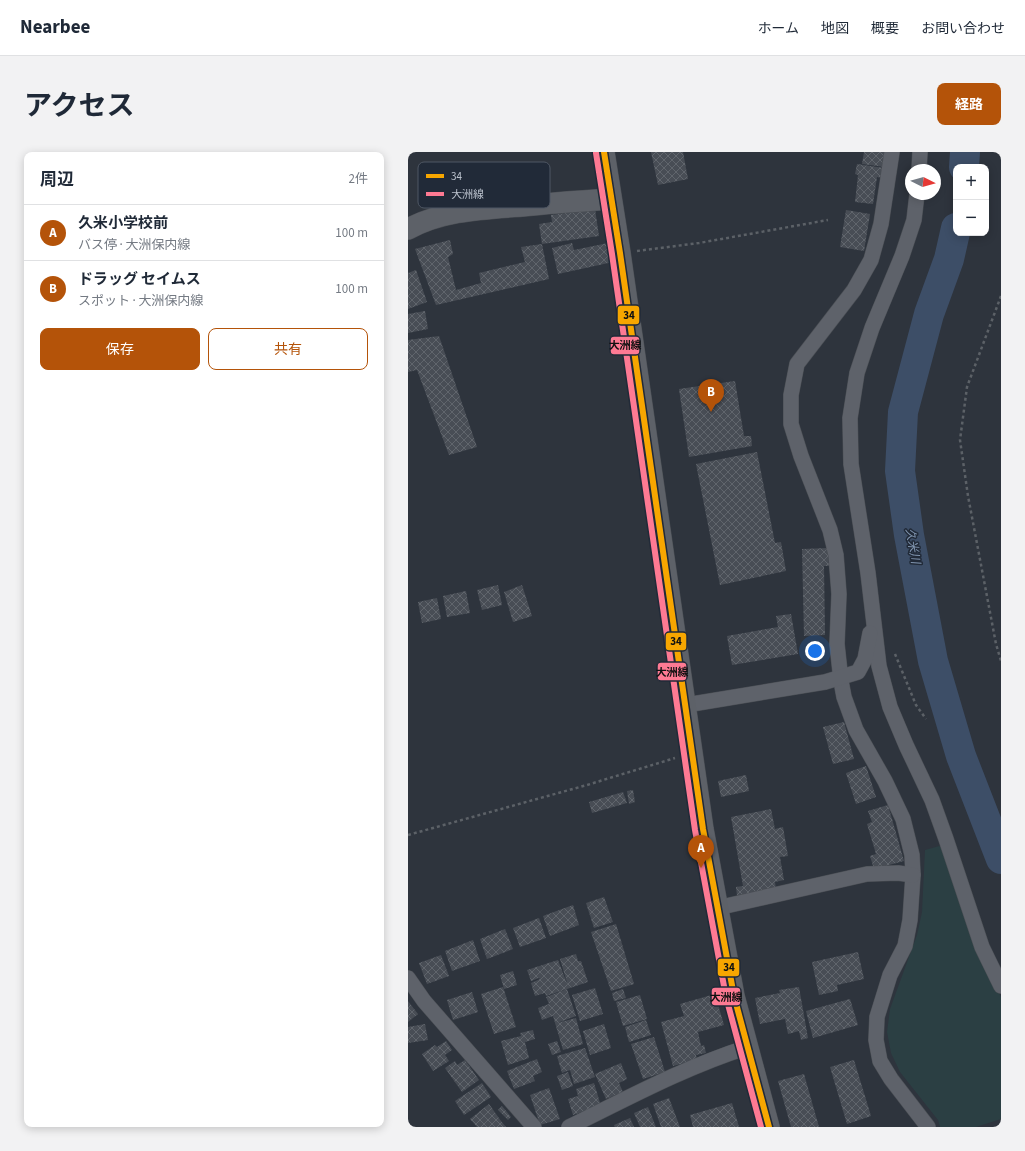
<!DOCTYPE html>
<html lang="ja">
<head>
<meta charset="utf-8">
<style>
	:root { --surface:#fff; --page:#f2f2f3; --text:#1f2937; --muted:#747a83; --line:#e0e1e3; --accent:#b45309 }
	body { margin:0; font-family:"Source Sans 3","Noto Sans JP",sans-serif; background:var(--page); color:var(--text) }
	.controls { position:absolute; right:12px; top:12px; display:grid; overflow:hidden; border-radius:8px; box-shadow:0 2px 10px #0003 }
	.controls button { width:36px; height:36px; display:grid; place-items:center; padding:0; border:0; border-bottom:1px solid var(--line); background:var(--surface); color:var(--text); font:20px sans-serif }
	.compass { position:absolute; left:497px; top:12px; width:36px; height:36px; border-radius:50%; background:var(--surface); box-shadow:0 2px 10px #0003; rotate:96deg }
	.you { position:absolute; left:407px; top:499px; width:14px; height:14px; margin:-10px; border:3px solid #fff; border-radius:50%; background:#1a73e8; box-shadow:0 0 0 6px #1a73e833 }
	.badge { display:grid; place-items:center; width:26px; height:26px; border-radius:50%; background:var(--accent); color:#fff; font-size:13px; font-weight:700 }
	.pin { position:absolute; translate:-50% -33px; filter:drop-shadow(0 1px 2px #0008) }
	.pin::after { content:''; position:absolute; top:21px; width:14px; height:12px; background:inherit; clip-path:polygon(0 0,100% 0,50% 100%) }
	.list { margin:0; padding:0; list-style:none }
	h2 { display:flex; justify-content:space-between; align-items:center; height:52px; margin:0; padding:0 16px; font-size:17px }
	h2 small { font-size:13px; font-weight:400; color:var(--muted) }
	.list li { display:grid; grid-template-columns:26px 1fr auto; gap:12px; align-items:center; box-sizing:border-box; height:56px; padding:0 16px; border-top:1px solid var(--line) }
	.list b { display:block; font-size:15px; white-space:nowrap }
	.list p { margin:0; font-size:13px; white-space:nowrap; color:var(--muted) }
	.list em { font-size:13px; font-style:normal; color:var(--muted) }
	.actions { display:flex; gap:8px; padding:12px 16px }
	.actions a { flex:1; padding:9px 0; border:1px solid var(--accent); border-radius:8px; text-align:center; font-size:14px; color:var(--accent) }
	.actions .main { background:var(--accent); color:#fff }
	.map { position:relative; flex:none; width:593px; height:975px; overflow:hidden; border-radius:8px }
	header { display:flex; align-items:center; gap:24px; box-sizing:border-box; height:56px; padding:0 20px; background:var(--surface); border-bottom:1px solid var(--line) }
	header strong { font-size:19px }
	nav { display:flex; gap:22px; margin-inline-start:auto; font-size:14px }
	.intro { display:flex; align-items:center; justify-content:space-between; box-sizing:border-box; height:96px; padding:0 24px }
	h1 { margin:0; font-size:28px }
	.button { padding:10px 18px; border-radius:8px; background:var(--accent); color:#fff; font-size:14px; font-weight:700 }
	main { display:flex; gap:24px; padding:0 24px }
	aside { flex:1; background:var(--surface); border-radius:8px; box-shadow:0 2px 10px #0003 }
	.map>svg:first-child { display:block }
	.park { fill:#2b3f43 }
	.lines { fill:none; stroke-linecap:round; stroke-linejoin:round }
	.river { stroke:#3d4e67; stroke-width:30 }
	.building { fill:url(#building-cross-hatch) }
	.street-casing { stroke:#4b4f55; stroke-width:16 }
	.secondary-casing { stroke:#4b4f55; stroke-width:22 }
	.path { stroke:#5c6167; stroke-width:2.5; stroke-dasharray:3 3; stroke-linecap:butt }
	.street { stroke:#5e626a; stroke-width:15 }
	.secondary { stroke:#5d6168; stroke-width:21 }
	.bus-1-casing { stroke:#212a38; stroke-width:9 }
	.bus-2-casing { stroke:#212a38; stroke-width:9 }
	.bus-1 { stroke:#f7a600; stroke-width:6 }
	.bus-2 { stroke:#fe7a93; stroke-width:6 }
	.labels { text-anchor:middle; stroke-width:3; stroke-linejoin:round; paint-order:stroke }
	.water-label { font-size:12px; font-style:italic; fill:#8297b2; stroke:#212a38 }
	.key { fill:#212a38; stroke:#4f5764; stroke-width:1 }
	.key-label { font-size:11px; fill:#bac1cc }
	.line-badge { stroke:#212a38; stroke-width:1.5 }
	.pale-badge-label { font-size:11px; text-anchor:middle; font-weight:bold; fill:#111 }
</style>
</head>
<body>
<header>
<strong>Nearbee</strong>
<nav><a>ホーム</a><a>地図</a><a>概要</a><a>お問い合わせ</a></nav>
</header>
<div class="intro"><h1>アクセス</h1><a class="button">経路</a></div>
<main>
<aside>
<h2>周辺<small>2件</small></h2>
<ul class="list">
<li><span class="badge">A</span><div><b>久米小学校前</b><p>バス停 · 大洲保内線</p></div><em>100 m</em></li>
<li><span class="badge">B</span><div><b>ドラッグ セイムス</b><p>スポット · 大洲保内線</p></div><em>100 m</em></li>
</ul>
<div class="actions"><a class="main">保存</a><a>共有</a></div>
</aside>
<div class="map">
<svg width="593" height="975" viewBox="0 0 593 975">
	<defs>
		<pattern id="building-cross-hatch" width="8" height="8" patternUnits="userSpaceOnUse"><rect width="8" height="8" fill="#484d55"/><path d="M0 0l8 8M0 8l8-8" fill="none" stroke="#60656c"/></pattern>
	</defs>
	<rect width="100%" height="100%" fill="#2e343d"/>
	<polygon class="park" points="535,693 569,796 593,845 593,967 568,975 532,975 530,968 492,920 483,901 479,880 482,857 509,783 514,760 517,698"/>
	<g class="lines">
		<g class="river">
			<polyline points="556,15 557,0"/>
			<polyline points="548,76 541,107 521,162 495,260 492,319 501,383 525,509 553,604 593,707"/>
		</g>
	</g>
	<g class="building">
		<polygon points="243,0 275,0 280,27 250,33"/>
		<polygon points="456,0 480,0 477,15 454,12"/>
		<polygon points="449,12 476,16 475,26 469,25 465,52 447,50 450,23 447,22"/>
		<polygon points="187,57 191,84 134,92 131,72 144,70 143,63"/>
		<polygon points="438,58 462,62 456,99 432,95"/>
		<polygon points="42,88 45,102 40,105 48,138 73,131 71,121 117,110 113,95 134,92 141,127 28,153 7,97"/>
		<polygon points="164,91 166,98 200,91 205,110 150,122 144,96"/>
		<polygon points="8,118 19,150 0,157 0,121"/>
		<polygon points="17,159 20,177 0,181 0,162"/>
		<polygon points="31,184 69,295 41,303 9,218 0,220 0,188"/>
		<polygon points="327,229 336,284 343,284 344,294 281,305 271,237"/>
		<polygon points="349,300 367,391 373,390 378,419 312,433 288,312"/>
		<polygon points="420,396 421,414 416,414 417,483 396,484 394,397"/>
		<polygon points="90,433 94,453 74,458 69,438"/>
		<polygon points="114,433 124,464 105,470 96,440"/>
		<polygon points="58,439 62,461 39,465 35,444"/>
		<polygon points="29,446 33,467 14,471 10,450"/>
		<polygon points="383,462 390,502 324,513 319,484 370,475 368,464"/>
		<polygon points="436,570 446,607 425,612 415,575"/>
		<polygon points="458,614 468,645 448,652 438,621"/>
		<polygon points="338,623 341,639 313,645 310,629"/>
		<polygon points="225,638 227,650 221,652 219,639"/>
		<polygon points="215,640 219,651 184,661 181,650"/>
		<polygon points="480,653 496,709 466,717 462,704 468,702 459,672 464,670 460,659"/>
		<polygon points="363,657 367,677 375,675 380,704 372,705 376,728 367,730 368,737 329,744 328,735 335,734 323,665"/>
		<polygon points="196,745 205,770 186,776 178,751"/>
		<polygon points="165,753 171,773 142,784 135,764"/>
		<polygon points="131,766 138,786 112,795 105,776"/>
		<polygon points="208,772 226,832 203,839 183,780"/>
		<polygon points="97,777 105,797 79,807 72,787"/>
		<polygon points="65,788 72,809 44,819 37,799"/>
		<polygon points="450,800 456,827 429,833 430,839 411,843 404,810"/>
		<polygon points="168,802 170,809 173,809 180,830 138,844 137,841 127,844 123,831 132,827 131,826 123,829 119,818 150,808 160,834 152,807"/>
		<polygon points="33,803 41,824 19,832 11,811"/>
		<polygon points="105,819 109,833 96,837 92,823"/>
		<polygon points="95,835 108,875 86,882 73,842"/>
		<polygon points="391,835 400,886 393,888 391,879 380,882 377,867 352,872 347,846 372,841 371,838"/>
		<polygon points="187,836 195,862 172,869 164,843"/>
		<polygon points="159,837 168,864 149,871 168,866 175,892 155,898 145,864 134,868 130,856 141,852 138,845"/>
		<polygon points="215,837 218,846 206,849 204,841"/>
		<polygon points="64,840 70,860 45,868 39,848"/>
		<polygon points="307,842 316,873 290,880 293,894 296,893 298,901 288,903 289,908 265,914 253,870 276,864 272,852"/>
		<polygon points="232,843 239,867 215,874 208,850"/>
		<polygon points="442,847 450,873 405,886 398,859"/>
		<polygon points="0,849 10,862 0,870"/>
		<polygon points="238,868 243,883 221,890 217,875"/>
		<polygon points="17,872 20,888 0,891 0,875"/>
		<polygon points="196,872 203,896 182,903 175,879"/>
		<polygon points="125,878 127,887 117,890 121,906 100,913 93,889 113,884 112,881"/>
		<polygon points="246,885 257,920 235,927 223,892"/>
		<polygon points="38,889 44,898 37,903 41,909 25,919 14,902 27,893 29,895"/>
		<polygon points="149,889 153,900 144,903 140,892"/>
		<polygon points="177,896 187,925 166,932 162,918 154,921 149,904"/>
		<polygon points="129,907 134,920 125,924 127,929 106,937 99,919"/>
		<polygon points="57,908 71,928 54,940 37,916 47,909 49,913"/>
		<polygon points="446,908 463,964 439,972 422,915"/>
		<polygon points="213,911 219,927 211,931 215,940 198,947 187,922"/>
		<polygon points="160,920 165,934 154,938 149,924"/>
		<polygon points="396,922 411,975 383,975 370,929"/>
		<polygon points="74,931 83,945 56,963 47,949"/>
		<polygon points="186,931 193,954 165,963 160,947 170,944 168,937"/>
		<polygon points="141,936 152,967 132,973 122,943"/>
		<polygon points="261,946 272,975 253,975 245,952"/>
		<polygon points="324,951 331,975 285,975 282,963"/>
		<polygon points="81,952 93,969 98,975 69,975 62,967"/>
		<polygon points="94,954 103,965 100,968 90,958"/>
		<polygon points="240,955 248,975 232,975 226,961"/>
		<polygon points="222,966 226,975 207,975 206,973"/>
	</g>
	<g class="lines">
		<defs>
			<g id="street">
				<polyline points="484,0 473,72 463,108 446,138 389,212 383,243 383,272 393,304 422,378 428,403 431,442 429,492 433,529 436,545 448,578 477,629 495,667 504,703 505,723 502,768 497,794 482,823 469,865 468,888 472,909 483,927 520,975"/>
				<polyline points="511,18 512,0"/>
				<polyline points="509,42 506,68 494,104 464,176 449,221 442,266 443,312 460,421 471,514 482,555 498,593 524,648 538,687 574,795 593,834"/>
				<polyline points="278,553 417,530 450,520 457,507 462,481"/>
				<polyline points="309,756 459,722 490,721 505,723"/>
				<polyline points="0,826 16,849 126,975"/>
				<path d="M161 975C220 946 277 915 340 895"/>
			</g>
			<g id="secondary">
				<polyline points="196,0 212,101 295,677 326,844 361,975"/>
				<path d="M0 77C35 58 75 57 114 54 143 51 173 49 203 47"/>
			</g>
		</defs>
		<use href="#street" class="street-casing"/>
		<use href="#secondary" class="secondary-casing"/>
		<g class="path">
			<polyline points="229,99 291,91 420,68"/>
			<polyline points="593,144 559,235 552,288 560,344 588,492 593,509"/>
			<polyline points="487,502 508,553 518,567"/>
			<polyline points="0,683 179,633 267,606"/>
		</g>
		<use href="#street" class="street"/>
		<use href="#secondary" class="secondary"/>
		<defs>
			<polyline id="bus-1" points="196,0 212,101 295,677 326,844 361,975"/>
			<polyline id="bus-2" points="188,1 204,102 287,678 318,845 353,975"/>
		</defs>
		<use href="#bus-1" class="bus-1-casing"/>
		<use href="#bus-2" class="bus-2-casing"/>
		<use href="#bus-1" class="bus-1"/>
		<use href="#bus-2" class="bus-2"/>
	</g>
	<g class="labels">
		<g class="water-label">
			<text transform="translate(505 394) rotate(80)" y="4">久米川</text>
		</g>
	</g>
	<rect x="10" y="10" width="132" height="46" rx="6" class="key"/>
	<rect x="18" y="22" width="18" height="4" fill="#f7a600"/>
	<rect x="18" y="40" width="18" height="4" fill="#fe7a93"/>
	<g class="key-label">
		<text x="43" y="28">34</text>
		<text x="43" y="46">大洲線</text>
	</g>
	<g class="line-badge">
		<rect x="209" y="153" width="23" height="20" rx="4" fill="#f7a600"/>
		<rect x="202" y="184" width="30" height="19" rx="4" fill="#fe7a93"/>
		<rect x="257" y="480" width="22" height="19" rx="4" fill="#f7a600"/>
		<rect x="249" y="510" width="30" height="19" rx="4" fill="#fe7a93"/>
		<rect x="309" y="806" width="23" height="19" rx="4" fill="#f7a600"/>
		<rect x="303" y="835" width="30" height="19" rx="4" fill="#fe7a93"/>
	</g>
	<g class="pale-badge-label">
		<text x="221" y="167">34</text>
		<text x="217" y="197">大洲線</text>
		<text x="268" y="493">34</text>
		<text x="264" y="524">大洲線</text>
		<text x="321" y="819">34</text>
		<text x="318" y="849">大洲線</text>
	</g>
</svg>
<div class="controls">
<button>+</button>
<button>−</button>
</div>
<svg class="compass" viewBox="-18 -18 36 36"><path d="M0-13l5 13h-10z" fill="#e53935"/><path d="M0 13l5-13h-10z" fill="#747a83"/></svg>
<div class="you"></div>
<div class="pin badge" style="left:293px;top:716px">A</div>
<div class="pin badge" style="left:303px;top:260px">B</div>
</div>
</main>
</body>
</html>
